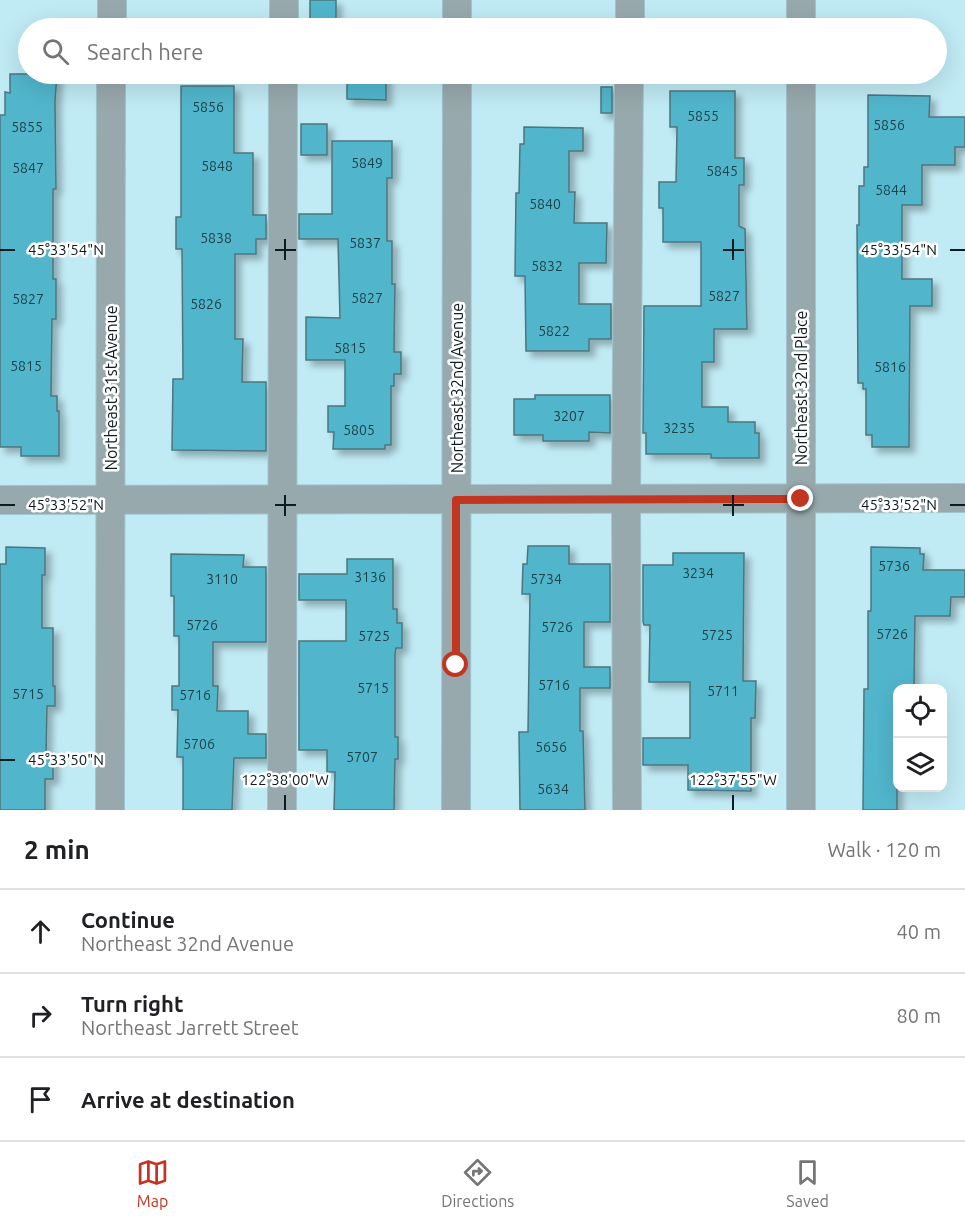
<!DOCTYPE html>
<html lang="en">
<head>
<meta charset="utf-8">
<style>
	:root { --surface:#fff; --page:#f6f6f6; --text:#202124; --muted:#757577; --line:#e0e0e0; --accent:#c23621 }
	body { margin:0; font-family:Ubuntu,sans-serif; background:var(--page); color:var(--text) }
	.controls { position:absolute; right:18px; bottom:18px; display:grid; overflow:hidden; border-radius:12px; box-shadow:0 6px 24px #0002 }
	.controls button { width:54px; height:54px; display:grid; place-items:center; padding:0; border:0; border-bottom:2px solid var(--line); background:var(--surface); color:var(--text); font:30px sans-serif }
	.stop { position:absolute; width:18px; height:18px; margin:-14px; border:4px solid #c23621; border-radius:50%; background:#fff }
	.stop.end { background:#c23621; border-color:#fff; box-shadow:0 2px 6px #0008 }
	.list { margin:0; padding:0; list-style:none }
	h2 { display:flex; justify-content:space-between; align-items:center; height:78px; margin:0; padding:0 24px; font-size:26px }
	h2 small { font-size:20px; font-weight:400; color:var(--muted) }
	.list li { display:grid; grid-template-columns:39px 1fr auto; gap:18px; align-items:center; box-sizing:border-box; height:84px; padding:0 24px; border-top:2px solid var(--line) }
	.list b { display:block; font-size:22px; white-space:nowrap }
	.list p { margin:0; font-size:20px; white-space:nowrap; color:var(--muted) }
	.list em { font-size:20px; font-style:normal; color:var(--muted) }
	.icon { flex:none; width:33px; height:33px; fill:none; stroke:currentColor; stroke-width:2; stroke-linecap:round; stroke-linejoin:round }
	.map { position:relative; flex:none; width:965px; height:810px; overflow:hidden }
	.search { position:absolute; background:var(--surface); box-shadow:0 6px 24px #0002; left:18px; right:18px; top:18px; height:66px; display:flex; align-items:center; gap:15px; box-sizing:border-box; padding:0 21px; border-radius:33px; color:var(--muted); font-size:22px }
	.sheet { height:330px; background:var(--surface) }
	nav { display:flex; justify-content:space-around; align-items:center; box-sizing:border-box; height:84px; border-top:2px solid var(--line); background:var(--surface); font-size:16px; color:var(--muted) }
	nav a { display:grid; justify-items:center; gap:3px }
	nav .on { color:var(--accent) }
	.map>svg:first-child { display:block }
	.building { fill:#51b6cc; stroke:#4e757e; stroke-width:1.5; filter:url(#shadow) }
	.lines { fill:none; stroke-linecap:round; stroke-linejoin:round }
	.minor-casing { stroke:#a0c5ce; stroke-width:30 }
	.minor { stroke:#98a9ad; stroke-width:28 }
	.route { stroke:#c23621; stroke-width:8 }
	.ticks { fill:none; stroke:#0c1c20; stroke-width:2 }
	.labels { text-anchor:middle; stroke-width:5; stroke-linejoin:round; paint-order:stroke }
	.number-label { font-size:14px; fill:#1d424b }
	.street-label { font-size:16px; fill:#0c1c20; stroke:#fff }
	.ticks-label { font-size:15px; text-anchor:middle; fill:#0c1c20; stroke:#fff; stroke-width:5; stroke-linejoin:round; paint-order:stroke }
</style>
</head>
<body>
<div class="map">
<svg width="965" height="810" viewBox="0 0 965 810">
	<defs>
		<filter id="shadow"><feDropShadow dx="5.5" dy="5.5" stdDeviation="3" flood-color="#0004"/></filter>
	</defs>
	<rect width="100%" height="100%" fill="#c0eaf4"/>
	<g class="building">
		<rect x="310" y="0" width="26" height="21"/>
		<polygon points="10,74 57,74 55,101 56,189 53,189 53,279 56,279 56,319 52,319 51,396 57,396 57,411 59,411 59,456 21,456 21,447 0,447 0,115 5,115 5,92 10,93"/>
		<polygon points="347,74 386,74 386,100 347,99"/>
		<polygon points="181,86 234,86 234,153 253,153 253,215 266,215 266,239 256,239 256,254 235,254 235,339 243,339 242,382 266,382 266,451 172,450 173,379 183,379 182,249 176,249 176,217 181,217"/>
		<rect x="601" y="87" width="11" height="26"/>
		<polygon points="670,91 735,91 735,158 744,158 744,185 739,185 739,226 745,229 747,329 714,329 714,362 702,362 702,407 728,407 728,422 755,422 755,433 759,433 759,458 711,458 711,454 646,454 646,433 643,433 644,306 701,306 701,242 663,242 663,208 659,208 659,182 676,182 677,127 670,127"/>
		<polygon points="868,95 930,96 929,117 965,117 965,147 955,147 955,165 922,165 922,205 902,205 902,279 932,279 932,306 910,306 909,447 872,447 872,435 866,435 866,389 863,389 863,383 858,383 857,225 859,225 859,186 864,186 864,167 868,167"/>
		<rect x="301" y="124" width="26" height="31"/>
		<polygon points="524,127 583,128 583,151 569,151 569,192 575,192 574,223 607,223 606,263 579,263 579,304 611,304 611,339 589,339 589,351 526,351 525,276 515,276 516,193 519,193 520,144 524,144"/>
		<polygon points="332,141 392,141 392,178 387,178 387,241 392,241 392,284 395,284 394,352 401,352 401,374 394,374 394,386 391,386 391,445 385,445 385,449 333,449 334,432 328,432 328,406 345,406 345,360 306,360 306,317 340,318 338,239 299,239 299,214 332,214"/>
		<polygon points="535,395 610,395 610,433 589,432 589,441 543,441 543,435 514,435 514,399 535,399"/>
		<polygon points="528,546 569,546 569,564 610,564 610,622 584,622 584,667 610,667 610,688 580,688 580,731 583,731 585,810 520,810 519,732 528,732 530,594 522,594 523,564 527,564"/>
		<polygon points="6,547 45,548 45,575 42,575 42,628 53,628 53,686 55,686 55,706 47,706 46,757 53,757 53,779 45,779 45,810 0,810 0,564 6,564"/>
		<polygon points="871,547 920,548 920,554 924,554 923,570 965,570 965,597 951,597 950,616 915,616 914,688 897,688 897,810 863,810 864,689 868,689 868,611 871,611"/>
		<polygon points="673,553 744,553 743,681 756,681 755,718 751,718 751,791 688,790 688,765 643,765 643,738 690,738 690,682 649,682 650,625 644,625 643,622 643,565 673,565"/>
		<polygon points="171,554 244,555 243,567 266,567 266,642 213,642 213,686 218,686 217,711 248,711 248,734 266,734 266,758 234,758 232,810 183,810 183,757 177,757 178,710 172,710 172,686 179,686 179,636 174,636 174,596 171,596"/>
		<polygon points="347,559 393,559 393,609 397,609 397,623 402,623 402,648 396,648 395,654 395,737 398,737 398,759 395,759 394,810 334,810 335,772 327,772 327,750 299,750 299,641 346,641 346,600 299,600 299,574 347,574"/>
	</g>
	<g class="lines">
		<defs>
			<g id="minor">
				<polyline points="112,28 112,0"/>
				<polyline points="284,28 284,0"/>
				<polyline points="457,28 457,0"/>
				<polyline points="630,28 630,0"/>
				<polyline points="801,28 801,0"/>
				<polyline points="0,500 965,498"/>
				<polyline points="110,810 111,74"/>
				<polyline points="282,810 283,74"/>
				<polyline points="456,810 457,74"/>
				<polyline points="627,810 626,499 629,74"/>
				<polyline points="801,810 801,74"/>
			</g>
		</defs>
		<use href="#minor" class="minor-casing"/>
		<use href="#minor" class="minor"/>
	</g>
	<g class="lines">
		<polyline class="route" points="456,665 456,500 801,499"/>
	</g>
	<path class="ticks" d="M285 239V260M733 239V260M0 250H15M275 250H296M723 250H744M950 250H965M285 495V516M733 495V516M0 505H15M275 505H296M723 505H744M950 505H965M0 760H15M285 795V810M733 795V810"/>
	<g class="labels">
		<g class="number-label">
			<text x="208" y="112">5856</text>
			<text x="703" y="121">5855</text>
			<text x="889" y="130">5856</text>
			<text x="27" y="132">5855</text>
			<text x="367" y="168">5849</text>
			<text x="217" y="171">5848</text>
			<text x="28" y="173">5847</text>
			<text x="722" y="176">5845</text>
			<text x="891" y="195">5844</text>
			<text x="545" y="209">5840</text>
			<text x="216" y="243">5838</text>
			<text x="365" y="248">5837</text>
			<text x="547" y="271">5832</text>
			<text x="724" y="301">5827</text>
			<text x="367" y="303">5827</text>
			<text x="28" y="304">5827</text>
			<text x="206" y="309">5826</text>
			<text x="554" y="336">5822</text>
			<text x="350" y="353">5815</text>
			<text x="26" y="371">5815</text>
			<text x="890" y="372">5816</text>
			<text x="569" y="421">3207</text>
			<text x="679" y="433">3235</text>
			<text x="359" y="435">5805</text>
			<text x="894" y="571">5736</text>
			<text x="698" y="578">3234</text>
			<text x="370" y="582">3136</text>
			<text x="222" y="584">3110</text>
			<text x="546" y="584">5734</text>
			<text x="202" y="630">5726</text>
			<text x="557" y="632">5726</text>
			<text x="892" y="639">5726</text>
			<text x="717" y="640">5725</text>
			<text x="374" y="641">5725</text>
			<text x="554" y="690">5716</text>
			<text x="373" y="693">5715</text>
			<text x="723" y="696">5711</text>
			<text x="28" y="699">5715</text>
			<text x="195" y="700">5716</text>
			<text x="199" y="749">5706</text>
			<text x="551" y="752">5656</text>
			<text x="362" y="762">5707</text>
			<text x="553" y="794">5634</text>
		</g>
		<g class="street-label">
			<text transform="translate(111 388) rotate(-90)" y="6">Northeast 31st Avenue</text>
			<text transform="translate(457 388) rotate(-90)" y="6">Northeast 32nd Avenue</text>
			<text transform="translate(801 388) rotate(-90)" y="6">Northeast 32nd Place</text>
		</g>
	</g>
	<g class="ticks-label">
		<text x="66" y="255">45°33'54"N</text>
		<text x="899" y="255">45°33'54"N</text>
		<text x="66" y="510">45°33'52"N</text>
		<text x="899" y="510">45°33'52"N</text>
		<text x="66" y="765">45°33'50"N</text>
		<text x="285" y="785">122°38'00"W</text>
		<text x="733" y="785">122°37'55"W</text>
	</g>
</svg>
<div class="controls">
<button><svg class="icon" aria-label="locate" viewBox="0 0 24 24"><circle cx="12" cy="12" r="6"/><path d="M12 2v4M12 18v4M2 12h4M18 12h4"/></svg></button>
<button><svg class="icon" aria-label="layers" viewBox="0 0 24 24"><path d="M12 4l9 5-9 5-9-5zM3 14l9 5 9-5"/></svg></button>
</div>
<div class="stop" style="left:456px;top:665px"></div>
<div class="stop end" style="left:801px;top:499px"></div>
<div class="search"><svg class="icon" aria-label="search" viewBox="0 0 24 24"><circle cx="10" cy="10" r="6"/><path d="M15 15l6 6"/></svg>Search here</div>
</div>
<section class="sheet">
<h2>2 min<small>Walk · 120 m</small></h2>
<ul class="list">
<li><svg class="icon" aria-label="ahead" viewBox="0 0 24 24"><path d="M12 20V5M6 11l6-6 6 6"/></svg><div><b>Continue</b><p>Northeast 32nd Avenue</p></div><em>40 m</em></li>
<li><svg class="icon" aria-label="right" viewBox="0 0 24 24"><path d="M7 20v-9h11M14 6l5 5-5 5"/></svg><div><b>Turn right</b><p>Northeast Jarrett Street</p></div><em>80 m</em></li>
<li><svg class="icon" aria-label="arrive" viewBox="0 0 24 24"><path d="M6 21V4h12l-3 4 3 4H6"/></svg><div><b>Arrive at destination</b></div></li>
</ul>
</section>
<nav>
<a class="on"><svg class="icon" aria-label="map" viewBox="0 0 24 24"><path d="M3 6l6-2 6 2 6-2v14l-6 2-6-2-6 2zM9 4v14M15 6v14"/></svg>Map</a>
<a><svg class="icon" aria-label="directions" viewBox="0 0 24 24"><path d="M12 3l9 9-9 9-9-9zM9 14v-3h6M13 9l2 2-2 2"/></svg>Directions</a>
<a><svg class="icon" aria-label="saved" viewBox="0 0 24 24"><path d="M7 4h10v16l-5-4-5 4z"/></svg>Saved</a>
</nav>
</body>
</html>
